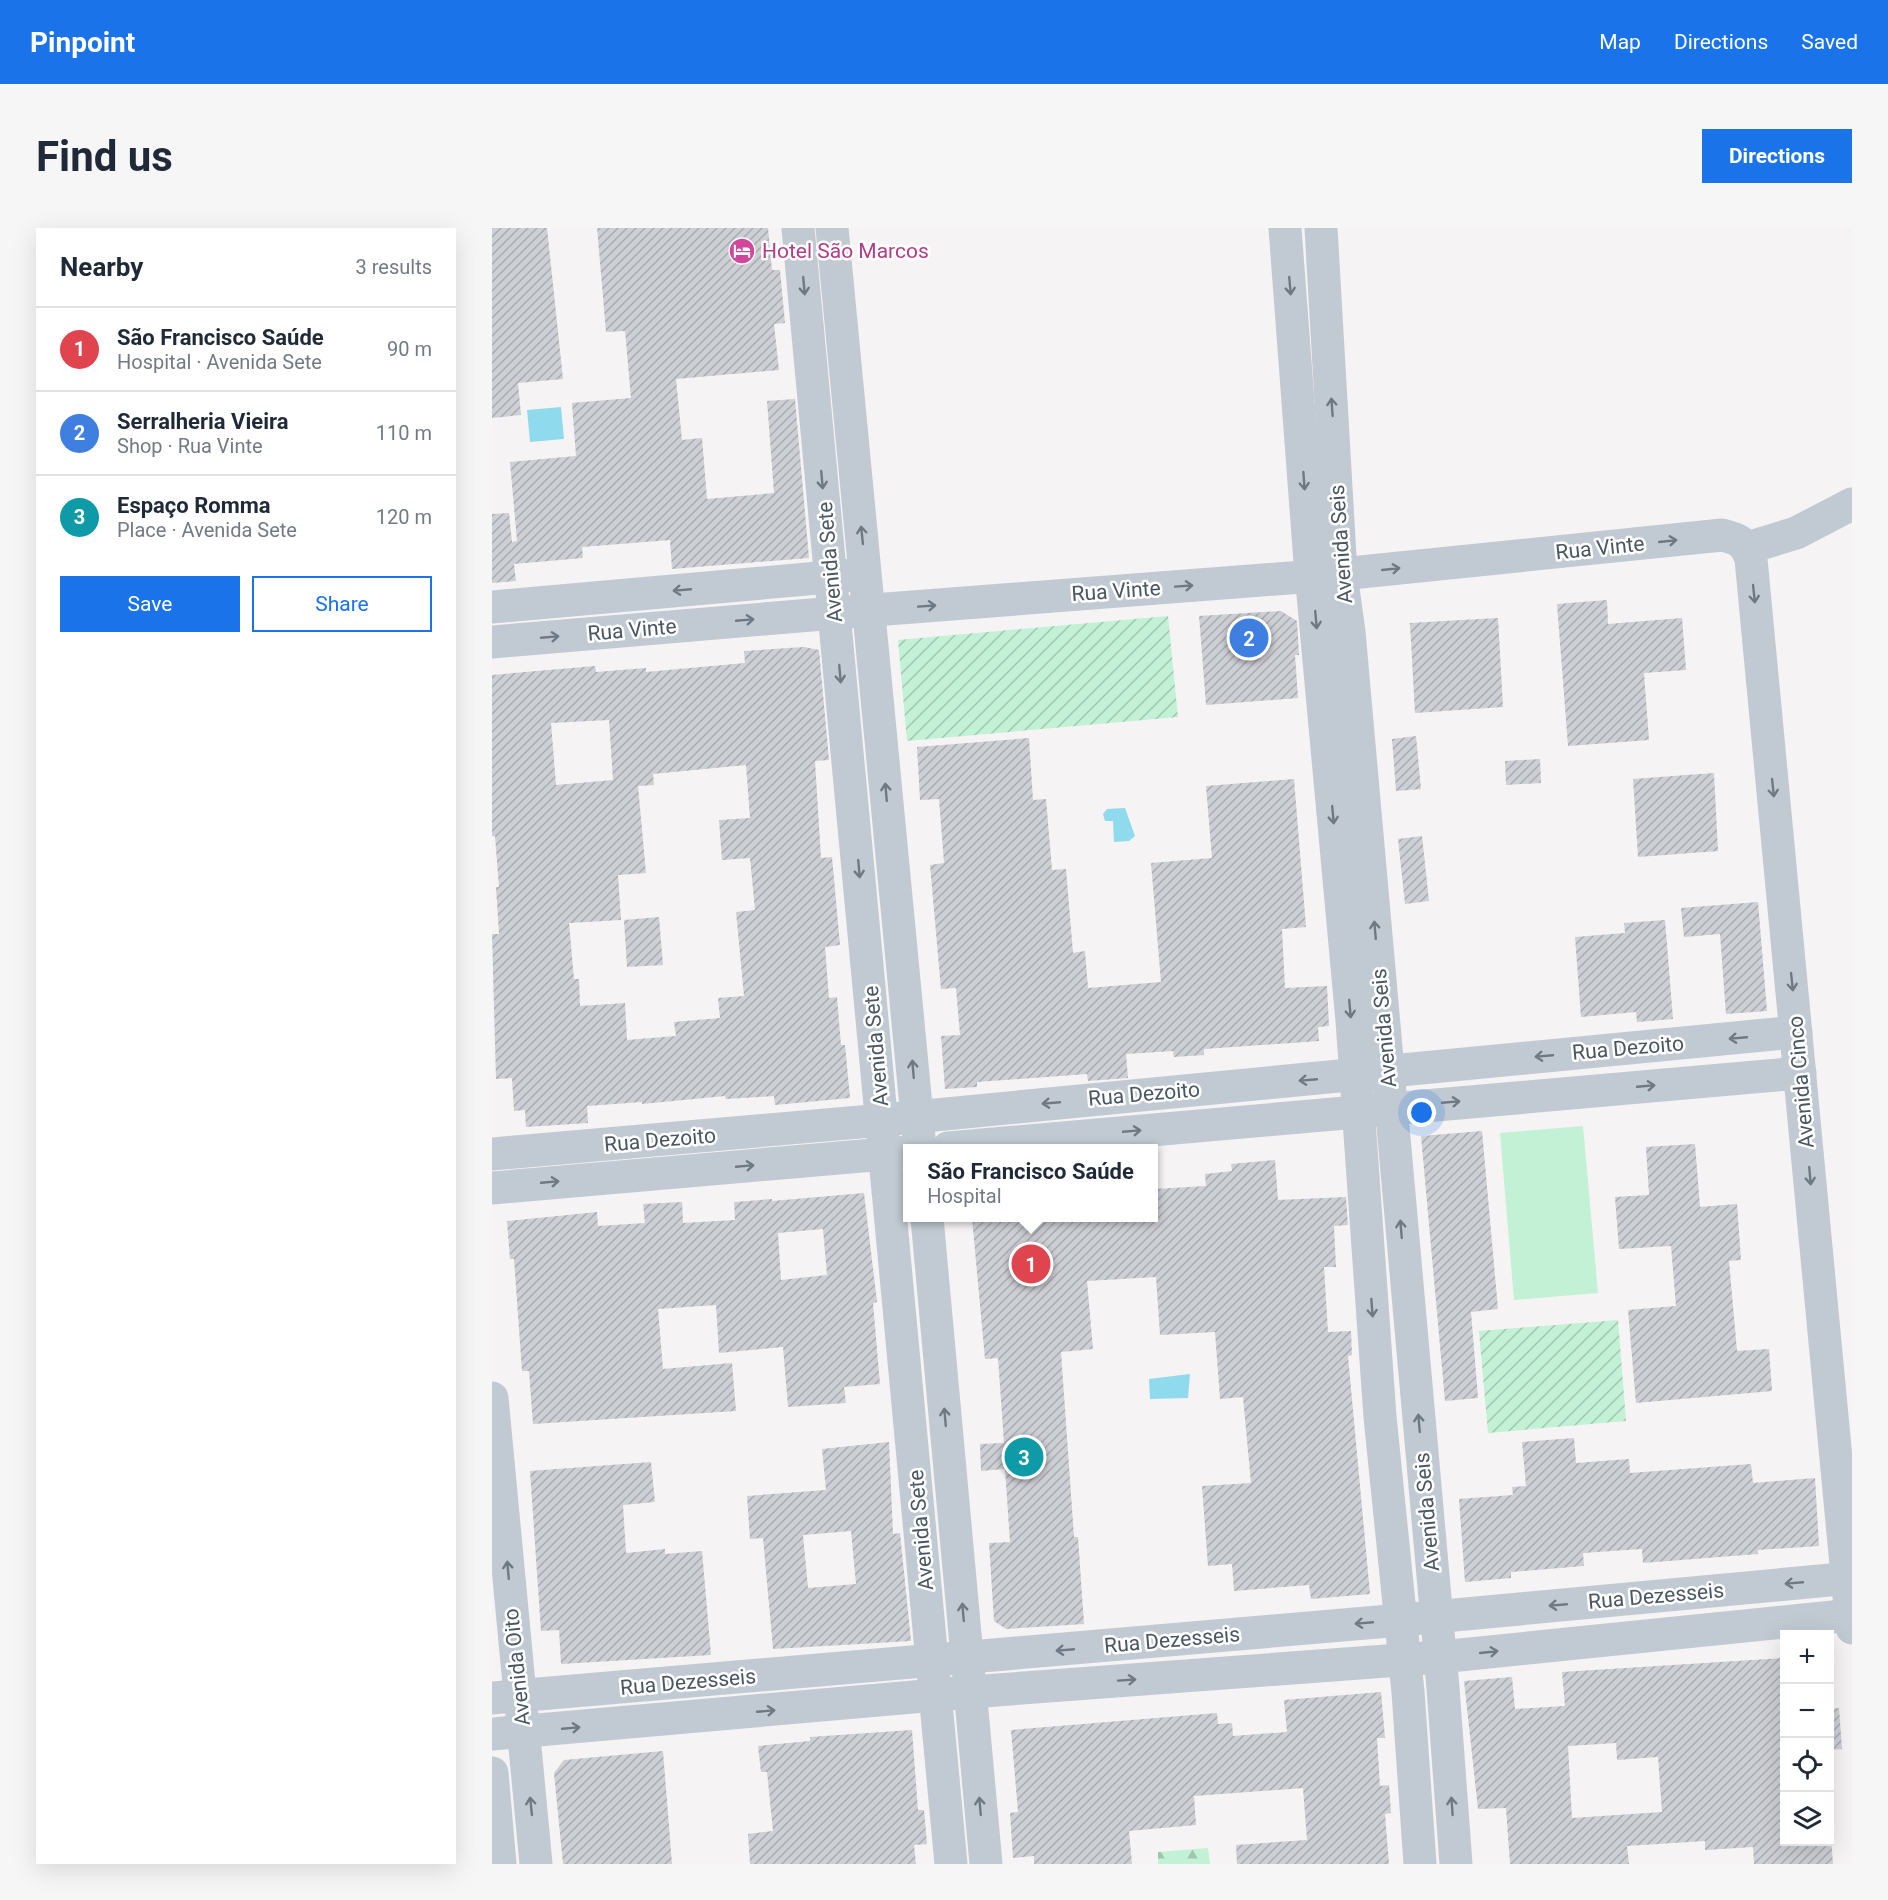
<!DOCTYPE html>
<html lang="en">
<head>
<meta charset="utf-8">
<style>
	:root { --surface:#fff; --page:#f6f6f7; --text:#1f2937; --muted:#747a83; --line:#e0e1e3; --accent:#1a73e8 }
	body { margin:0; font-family:Roboto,sans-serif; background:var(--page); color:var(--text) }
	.controls { position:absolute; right:18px; bottom:18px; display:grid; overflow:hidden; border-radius:0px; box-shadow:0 6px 24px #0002 }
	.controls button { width:54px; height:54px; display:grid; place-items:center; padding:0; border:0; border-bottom:2px solid var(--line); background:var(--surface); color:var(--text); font:30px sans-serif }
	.you { position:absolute; left:930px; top:885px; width:21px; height:21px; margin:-15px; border:4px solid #fff; border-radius:50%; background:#1a73e8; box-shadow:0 0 0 9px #1a73e833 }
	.badge { display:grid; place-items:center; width:39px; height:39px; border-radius:50%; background:var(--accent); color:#fff; font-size:20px; font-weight:700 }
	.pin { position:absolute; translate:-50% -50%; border:3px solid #fff; box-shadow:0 2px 6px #0006 }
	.popup { position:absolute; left:411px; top:916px; width:255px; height:78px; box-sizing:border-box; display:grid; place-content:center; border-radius:0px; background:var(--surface); filter:drop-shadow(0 2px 4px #0005); font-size:20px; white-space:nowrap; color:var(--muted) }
	.popup b { font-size:22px; color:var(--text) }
	.popup::after { content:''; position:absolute; left:50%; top:100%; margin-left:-12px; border:12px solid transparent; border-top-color:var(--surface) }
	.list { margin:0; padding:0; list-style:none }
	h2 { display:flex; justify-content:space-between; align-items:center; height:78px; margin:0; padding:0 24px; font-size:26px }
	h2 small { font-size:20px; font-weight:400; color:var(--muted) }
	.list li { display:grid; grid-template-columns:39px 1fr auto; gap:18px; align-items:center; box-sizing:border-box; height:84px; padding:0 24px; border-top:2px solid var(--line) }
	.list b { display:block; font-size:22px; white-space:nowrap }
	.list p { margin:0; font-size:20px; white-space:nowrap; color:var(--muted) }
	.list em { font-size:20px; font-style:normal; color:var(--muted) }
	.actions { display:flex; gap:12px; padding:18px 24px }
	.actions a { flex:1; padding:14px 0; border:2px solid var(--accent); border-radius:0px; text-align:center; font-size:21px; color:var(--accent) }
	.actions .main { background:var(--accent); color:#fff }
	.icon { flex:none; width:33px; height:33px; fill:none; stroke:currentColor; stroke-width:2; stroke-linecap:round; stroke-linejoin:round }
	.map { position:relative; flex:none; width:1360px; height:1636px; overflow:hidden; border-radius:0px }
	header { display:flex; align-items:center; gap:36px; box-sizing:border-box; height:84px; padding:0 30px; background:var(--accent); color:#fff }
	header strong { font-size:28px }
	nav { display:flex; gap:33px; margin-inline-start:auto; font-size:21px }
	.intro { display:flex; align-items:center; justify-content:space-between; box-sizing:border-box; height:144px; padding:0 36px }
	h1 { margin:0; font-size:42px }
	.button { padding:15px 27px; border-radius:0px; background:var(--accent); color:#fff; font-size:21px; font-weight:700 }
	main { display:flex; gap:36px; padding:0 36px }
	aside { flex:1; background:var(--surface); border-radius:0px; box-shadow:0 6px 24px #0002 }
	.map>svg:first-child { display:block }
	.grass { fill:#c3f1d5 }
	.forest { fill:url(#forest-firs) }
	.garden { fill:url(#garden-furrows) }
	.water { fill:#90daee }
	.building { fill:url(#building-hatch); fill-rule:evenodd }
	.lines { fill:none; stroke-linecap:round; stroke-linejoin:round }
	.minor { stroke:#c1cad2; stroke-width:33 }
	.oneway { stroke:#6e7983 }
	.labels { text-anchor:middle; stroke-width:5; stroke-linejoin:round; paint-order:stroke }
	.hotel-label { font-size:21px; fill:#b23c85; stroke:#fff; text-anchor:start }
	.street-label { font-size:21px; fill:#4a5661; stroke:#fff }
</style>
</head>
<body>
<header>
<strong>Pinpoint</strong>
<nav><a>Map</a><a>Directions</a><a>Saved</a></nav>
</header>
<div class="intro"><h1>Find us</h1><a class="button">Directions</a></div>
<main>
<aside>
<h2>Nearby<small>3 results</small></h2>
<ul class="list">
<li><span class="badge" style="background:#e0444e">1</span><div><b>São Francisco Saúde</b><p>Hospital · Avenida Sete</p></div><em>90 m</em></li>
<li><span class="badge" style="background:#3f7fe0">2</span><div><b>Serralheria Vieira</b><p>Shop · Rua Vinte</p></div><em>110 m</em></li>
<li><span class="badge" style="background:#0f9aa8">3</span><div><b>Espaço Romma</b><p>Place · Avenida Sete</p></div><em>120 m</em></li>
</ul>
<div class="actions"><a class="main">Save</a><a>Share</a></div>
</aside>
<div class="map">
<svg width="1360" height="1636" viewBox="0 0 1360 1636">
	<defs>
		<pattern id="forest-firs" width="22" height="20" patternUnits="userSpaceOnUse" patternTransform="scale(1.5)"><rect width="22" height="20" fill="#c3f1d5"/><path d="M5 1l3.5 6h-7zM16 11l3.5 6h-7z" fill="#a0c6b0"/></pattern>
		<pattern id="garden-furrows" width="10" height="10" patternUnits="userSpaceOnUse" patternTransform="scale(1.5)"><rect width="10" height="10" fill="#c3f1d5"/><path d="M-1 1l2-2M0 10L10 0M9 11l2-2" fill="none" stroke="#a0c6b0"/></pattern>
		<pattern id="building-hatch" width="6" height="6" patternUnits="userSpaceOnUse" patternTransform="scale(1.5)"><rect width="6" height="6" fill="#cdcfd5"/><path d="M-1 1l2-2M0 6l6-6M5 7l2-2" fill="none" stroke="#a8abb0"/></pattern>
	</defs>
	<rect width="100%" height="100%" fill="#f5f3f3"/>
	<polygon class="grass" points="1091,898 1106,1065 1022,1072 1008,905"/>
	<polygon class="forest" points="716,1620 718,1636 666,1636 666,1624"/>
	<g class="garden">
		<polygon points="676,388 686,489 415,513 406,412"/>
		<polygon points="1126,1092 1134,1193 996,1205 987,1103"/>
	</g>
	<g class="water">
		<polygon points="69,179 72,211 38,214 35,182"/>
		<polygon points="633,580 643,608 637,613 622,614 621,593 613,593 611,586 615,581"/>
		<polygon points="698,1146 696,1170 658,1171 657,1151"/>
	</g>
	<g class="building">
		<polygon points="0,0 55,0 71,151 26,155 29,187 0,190"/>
		<polygon points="105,0 276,0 280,42 288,42 293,95 282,96 287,142 184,151 190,212 210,210 215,271 282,265 275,173 303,171 317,330 180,341 178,312 90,319 91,330 22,336 24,353 0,355 0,286 17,285 20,314 25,313 18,234 84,228 80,175 139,170 133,103 114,104"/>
		<polygon points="1115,372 1116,396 1190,390 1194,442 1152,445 1157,512 1076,518 1065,376"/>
		<polygon points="789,383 805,393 807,427 803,427 806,470 714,477 707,388"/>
		<polygon points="1006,390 1011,479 923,485 918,395"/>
		<path d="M312 419 327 422 337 532 323 533 329 630 340 629 348 717 333 719 337 770 345 769 349 817H353L358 870 283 877 282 868 234 871 233 868 150 876V874L95 878 96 895 34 899 33 882 22 883 20 850 4 851 0 706H7L4 659H7L3 608H0V447L103 438 104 444 154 440V444L253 435 252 423ZM117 492 121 552 64 557 59 495ZM254 537 258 590 227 592 230 632 258 630 263 682 244 684 252 768 226 770 228 790 182 794 184 808 135 812 133 775 88 778 87 751H82L77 695 129 692 126 647 154 645 146 558 162 557 161 546Z"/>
		<polygon points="924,508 929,561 904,563 900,511"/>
		<polygon points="537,510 541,572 554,571 560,642 574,641 581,725 593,723 596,760 669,754 659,635 720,630 714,558 802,551 814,699 790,701 793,760 835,758 837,798 826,799 827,813 712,821 712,827 682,829 681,823 634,826 636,850 596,853 595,846 485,854 485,859 453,861 449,808 468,807 464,760 449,761 438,637 452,635 447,571 428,572 425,519"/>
		<polygon points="1048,531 1049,555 1014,557 1013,533"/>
		<polygon points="1222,545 1226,623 1146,629 1141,551"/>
		<polygon points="930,608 937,673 913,676 906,611"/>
		<polygon points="1266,674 1275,783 1234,786 1228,706 1192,709 1189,680"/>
		<polygon points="167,689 171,737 135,739 132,692"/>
		<polygon points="1173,692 1181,791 1145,794 1144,784 1089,789 1083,709 1133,705 1132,695"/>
		<polygon points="990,903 1006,1081 979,1084 986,1170 953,1173 929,908"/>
		<polygon points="1203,916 1208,979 1245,976 1249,1032 1237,1033 1245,1123 1277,1121 1280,1163 1144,1175 1136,1082 1184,1078 1179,1018 1127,1021 1123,969 1157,967 1154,919"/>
		<polygon points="783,932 786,972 854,969 856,997 842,998 844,1039 832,1039 836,1104 859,1103 860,1127 856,1128 878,1366 819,1371 817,1357 742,1363 740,1336 716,1338 710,1258 759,1255 751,1169 728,1171 723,1104 668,1107 664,1049 595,1053 601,1121 569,1124 582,1309 586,1309 592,1396 514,1401 502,1393 497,1315 518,1314 513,1241 489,1243 488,1216 512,1215 506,1130 493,1131 480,990 662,990 662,961 714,958 713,946 740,943 739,936"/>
		<path d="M372 965 385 1074 381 1075 388 1156 352 1159 354 1175 296 1179 291 1119 227 1125 224 1077 166 1081 171 1141 240 1135 244 1183 41 1196 37 1143H30L22 1031H18L15 993 105 984 106 998 153 995 151 976 190 974 191 995 243 992 242 974 280 971V973ZM331 1001 335 1047 289 1052 286 1005Z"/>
		<polygon points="1082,1210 1084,1235 1137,1231 1138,1245 1259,1236 1261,1255 1323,1250 1327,1318 1266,1322 1266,1326 1151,1335 1150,1321 1091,1325 1092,1338 1019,1344 1019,1350 973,1354 967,1271 1021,1267 1020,1259 1034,1258 1030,1214"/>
		<path d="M397 1214 401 1306 408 1305 419 1413 281 1421 271 1310 258 1311 255 1268 334 1262 330 1221ZM359 1303 364 1356 316 1360 311 1307Z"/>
		<polygon points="159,1234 163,1274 131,1277 134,1325 173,1321 173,1326 210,1323 219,1427 69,1436 67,1402 49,1403 38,1243"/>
		<path d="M1290 1430 1293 1465V1614H1338V1596L1341 1636H1262L1261 1619 1213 1622V1613L1135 1618 1137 1636H1018L1014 1580 986 1581 972 1453 1020 1449 1023 1481 1073 1478 1070 1444ZM1124 1515 1125 1532 1166 1529 1170 1584 1080 1590 1076 1518Z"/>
		<polygon points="889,1464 893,1510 885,1510 888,1558 897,1557 899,1585 893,1586 897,1636 745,1636 744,1617 815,1612 811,1560 702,1568 704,1597 637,1603 640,1636 542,1636 542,1628 521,1630 518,1585 526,1584 519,1502 725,1485 726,1496 740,1495 741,1508 795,1504 792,1472"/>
		<polygon points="1347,1480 1350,1521 1338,1522 1338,1481"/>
		<polygon points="420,1502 426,1582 432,1582 435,1616 422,1617 424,1636 258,1636 256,1606 281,1603 275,1544 269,1544 266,1518 318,1513 318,1509"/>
		<polygon points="171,1523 180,1636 71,1636 62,1545 72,1532"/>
	</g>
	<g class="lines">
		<g class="minor">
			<polyline points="306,0 459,1636"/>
			<polyline points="340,0 428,920"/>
			<polyline points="793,0 818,334 860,793 888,1189 916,1464 928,1636"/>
			<polyline points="829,0 849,346 857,404 951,1460 964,1636"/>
			<polyline points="1255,320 1304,305 1360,276"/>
			<polyline points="0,379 360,347"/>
			<path d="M0 414 343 385 849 346 1230 307C1247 311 1253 314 1259 331L1360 1400"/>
			<polyline points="456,920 1308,845"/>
			<polyline points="0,926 391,892 1304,804"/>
			<polyline points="0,960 416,924"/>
			<polyline points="435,990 494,1636"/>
			<polyline points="0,1170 44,1636"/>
			<polyline points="0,1470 909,1392 1360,1350"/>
			<polyline points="0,1506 478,1464 948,1429 1360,1387"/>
			<polyline points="0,1545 8,1636"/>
		</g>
	</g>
	<defs><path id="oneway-shaft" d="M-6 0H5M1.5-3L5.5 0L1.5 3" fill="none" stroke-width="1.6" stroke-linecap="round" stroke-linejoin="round" transform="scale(1.5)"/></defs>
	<g class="oneway">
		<use href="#oneway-shaft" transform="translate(312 58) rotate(85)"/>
		<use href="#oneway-shaft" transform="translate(798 58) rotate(85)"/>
		<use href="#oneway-shaft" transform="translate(840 179) rotate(-94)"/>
		<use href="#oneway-shaft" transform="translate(330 252) rotate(85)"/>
		<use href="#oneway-shaft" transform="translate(812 253) rotate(86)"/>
		<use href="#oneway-shaft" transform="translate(370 307) rotate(-96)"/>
		<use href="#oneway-shaft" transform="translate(1176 313) rotate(-6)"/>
		<use href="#oneway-shaft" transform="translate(899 341) rotate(-6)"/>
		<use href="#oneway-shaft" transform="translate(692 358) rotate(-4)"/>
		<use href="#oneway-shaft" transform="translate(190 362) rotate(175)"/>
		<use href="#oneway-shaft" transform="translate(1262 366) rotate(84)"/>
		<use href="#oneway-shaft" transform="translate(435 378) rotate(-4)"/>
		<use href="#oneway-shaft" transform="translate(253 392) rotate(-5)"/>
		<use href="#oneway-shaft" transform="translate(824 392) rotate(85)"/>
		<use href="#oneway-shaft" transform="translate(58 409) rotate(-5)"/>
		<use href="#oneway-shaft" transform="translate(348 446) rotate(85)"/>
		<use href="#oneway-shaft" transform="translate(1281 560) rotate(84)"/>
		<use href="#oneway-shaft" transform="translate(394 564) rotate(-95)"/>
		<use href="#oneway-shaft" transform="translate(841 587) rotate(85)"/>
		<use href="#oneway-shaft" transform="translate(367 641) rotate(85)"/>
		<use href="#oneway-shaft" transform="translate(883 702) rotate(-95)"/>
		<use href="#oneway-shaft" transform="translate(1300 754) rotate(84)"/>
		<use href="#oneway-shaft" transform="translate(858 781) rotate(85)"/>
		<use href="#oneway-shaft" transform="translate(1246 810) rotate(175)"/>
		<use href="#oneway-shaft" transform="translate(1052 828) rotate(175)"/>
		<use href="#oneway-shaft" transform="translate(421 841) rotate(-95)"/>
		<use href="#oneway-shaft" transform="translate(816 852) rotate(175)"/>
		<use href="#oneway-shaft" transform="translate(1154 858) rotate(-5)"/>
		<use href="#oneway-shaft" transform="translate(959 874) rotate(-5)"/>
		<use href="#oneway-shaft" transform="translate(559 875) rotate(175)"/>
		<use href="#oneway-shaft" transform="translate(640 903) rotate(-5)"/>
		<use href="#oneway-shaft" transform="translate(253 938) rotate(-5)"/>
		<use href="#oneway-shaft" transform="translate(1318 948) rotate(85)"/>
		<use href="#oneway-shaft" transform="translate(58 954) rotate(-5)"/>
		<use href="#oneway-shaft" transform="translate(909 1001) rotate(-95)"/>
		<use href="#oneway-shaft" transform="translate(880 1080) rotate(86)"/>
		<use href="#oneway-shaft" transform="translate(453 1189) rotate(-95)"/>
		<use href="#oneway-shaft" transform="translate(927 1195) rotate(-95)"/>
		<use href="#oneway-shaft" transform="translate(16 1342) rotate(-95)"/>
		<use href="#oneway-shaft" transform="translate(1302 1355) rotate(175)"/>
		<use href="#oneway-shaft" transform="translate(1066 1377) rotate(175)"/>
		<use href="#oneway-shaft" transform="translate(471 1384) rotate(-95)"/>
		<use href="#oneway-shaft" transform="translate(872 1395) rotate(175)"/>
		<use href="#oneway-shaft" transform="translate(573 1422) rotate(175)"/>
		<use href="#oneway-shaft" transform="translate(997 1424) rotate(-6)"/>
		<use href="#oneway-shaft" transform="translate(635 1452) rotate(-4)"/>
		<use href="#oneway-shaft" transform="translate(274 1483) rotate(-5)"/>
		<use href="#oneway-shaft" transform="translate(79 1500) rotate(-5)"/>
		<use href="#oneway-shaft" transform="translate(39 1578) rotate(-96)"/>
		<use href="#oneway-shaft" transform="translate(488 1578) rotate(-95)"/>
		<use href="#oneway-shaft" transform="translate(960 1578) rotate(-94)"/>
	</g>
	<defs>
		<symbol id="hotel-disc" viewBox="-11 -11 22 22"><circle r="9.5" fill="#d1479c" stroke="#fff"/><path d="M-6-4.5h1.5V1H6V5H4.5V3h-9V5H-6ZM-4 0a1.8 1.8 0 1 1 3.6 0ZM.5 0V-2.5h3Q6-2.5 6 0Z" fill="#fff"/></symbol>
	</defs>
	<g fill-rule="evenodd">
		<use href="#hotel-disc" x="235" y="8" width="30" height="30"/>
	</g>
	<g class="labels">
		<g class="hotel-label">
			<text x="270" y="30">Hotel São Marcos</text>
		</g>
		<g class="street-label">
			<text transform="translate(849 316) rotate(-94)" y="7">Avenida Seis</text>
			<text transform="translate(1108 320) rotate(-6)" y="7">Rua Vinte</text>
			<text transform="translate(338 334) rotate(-95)" y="7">Avenida Sete</text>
			<text transform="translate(624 363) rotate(-4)" y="7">Rua Vinte</text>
			<text transform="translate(140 402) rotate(-5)" y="7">Rua Vinte</text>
			<text transform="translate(892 800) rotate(-95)" y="7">Avenida Seis</text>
			<text transform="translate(384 818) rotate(-95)" y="7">Avenida Sete</text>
			<text transform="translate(1136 820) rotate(-5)" y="7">Rua Dezoito</text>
			<text transform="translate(1309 854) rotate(-95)" y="7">Avenida Cinco</text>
			<text transform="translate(652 866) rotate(-5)" y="7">Rua Dezoito</text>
			<text transform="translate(168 912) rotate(-5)" y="7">Rua Dezoito</text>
			<text transform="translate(935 1284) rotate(-95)" y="7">Avenida Seis</text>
			<text transform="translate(429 1302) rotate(-95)" y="7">Avenida Sete</text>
			<text transform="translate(1164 1368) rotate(-5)" y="7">Rua Dezesseis</text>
			<text transform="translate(680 1412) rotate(-5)" y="7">Rua Dezesseis</text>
			<text transform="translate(25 1439) rotate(-96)" y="7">Avenida Oito</text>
			<text transform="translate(196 1454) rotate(-5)" y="7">Rua Dezesseis</text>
		</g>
	</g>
</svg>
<div class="controls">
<button>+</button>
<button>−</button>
<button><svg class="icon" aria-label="locate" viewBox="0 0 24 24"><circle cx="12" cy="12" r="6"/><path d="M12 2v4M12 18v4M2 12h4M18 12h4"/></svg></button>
<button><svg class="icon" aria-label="layers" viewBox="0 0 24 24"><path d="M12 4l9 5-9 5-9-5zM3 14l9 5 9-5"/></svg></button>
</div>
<div class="you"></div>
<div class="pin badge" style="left:539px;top:1036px;background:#e0444e">1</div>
<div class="popup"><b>São Francisco Saúde</b>Hospital</div>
<div class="pin badge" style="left:757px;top:410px;background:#3f7fe0">2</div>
<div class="pin badge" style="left:532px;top:1229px;background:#0f9aa8">3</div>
</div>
</main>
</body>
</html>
